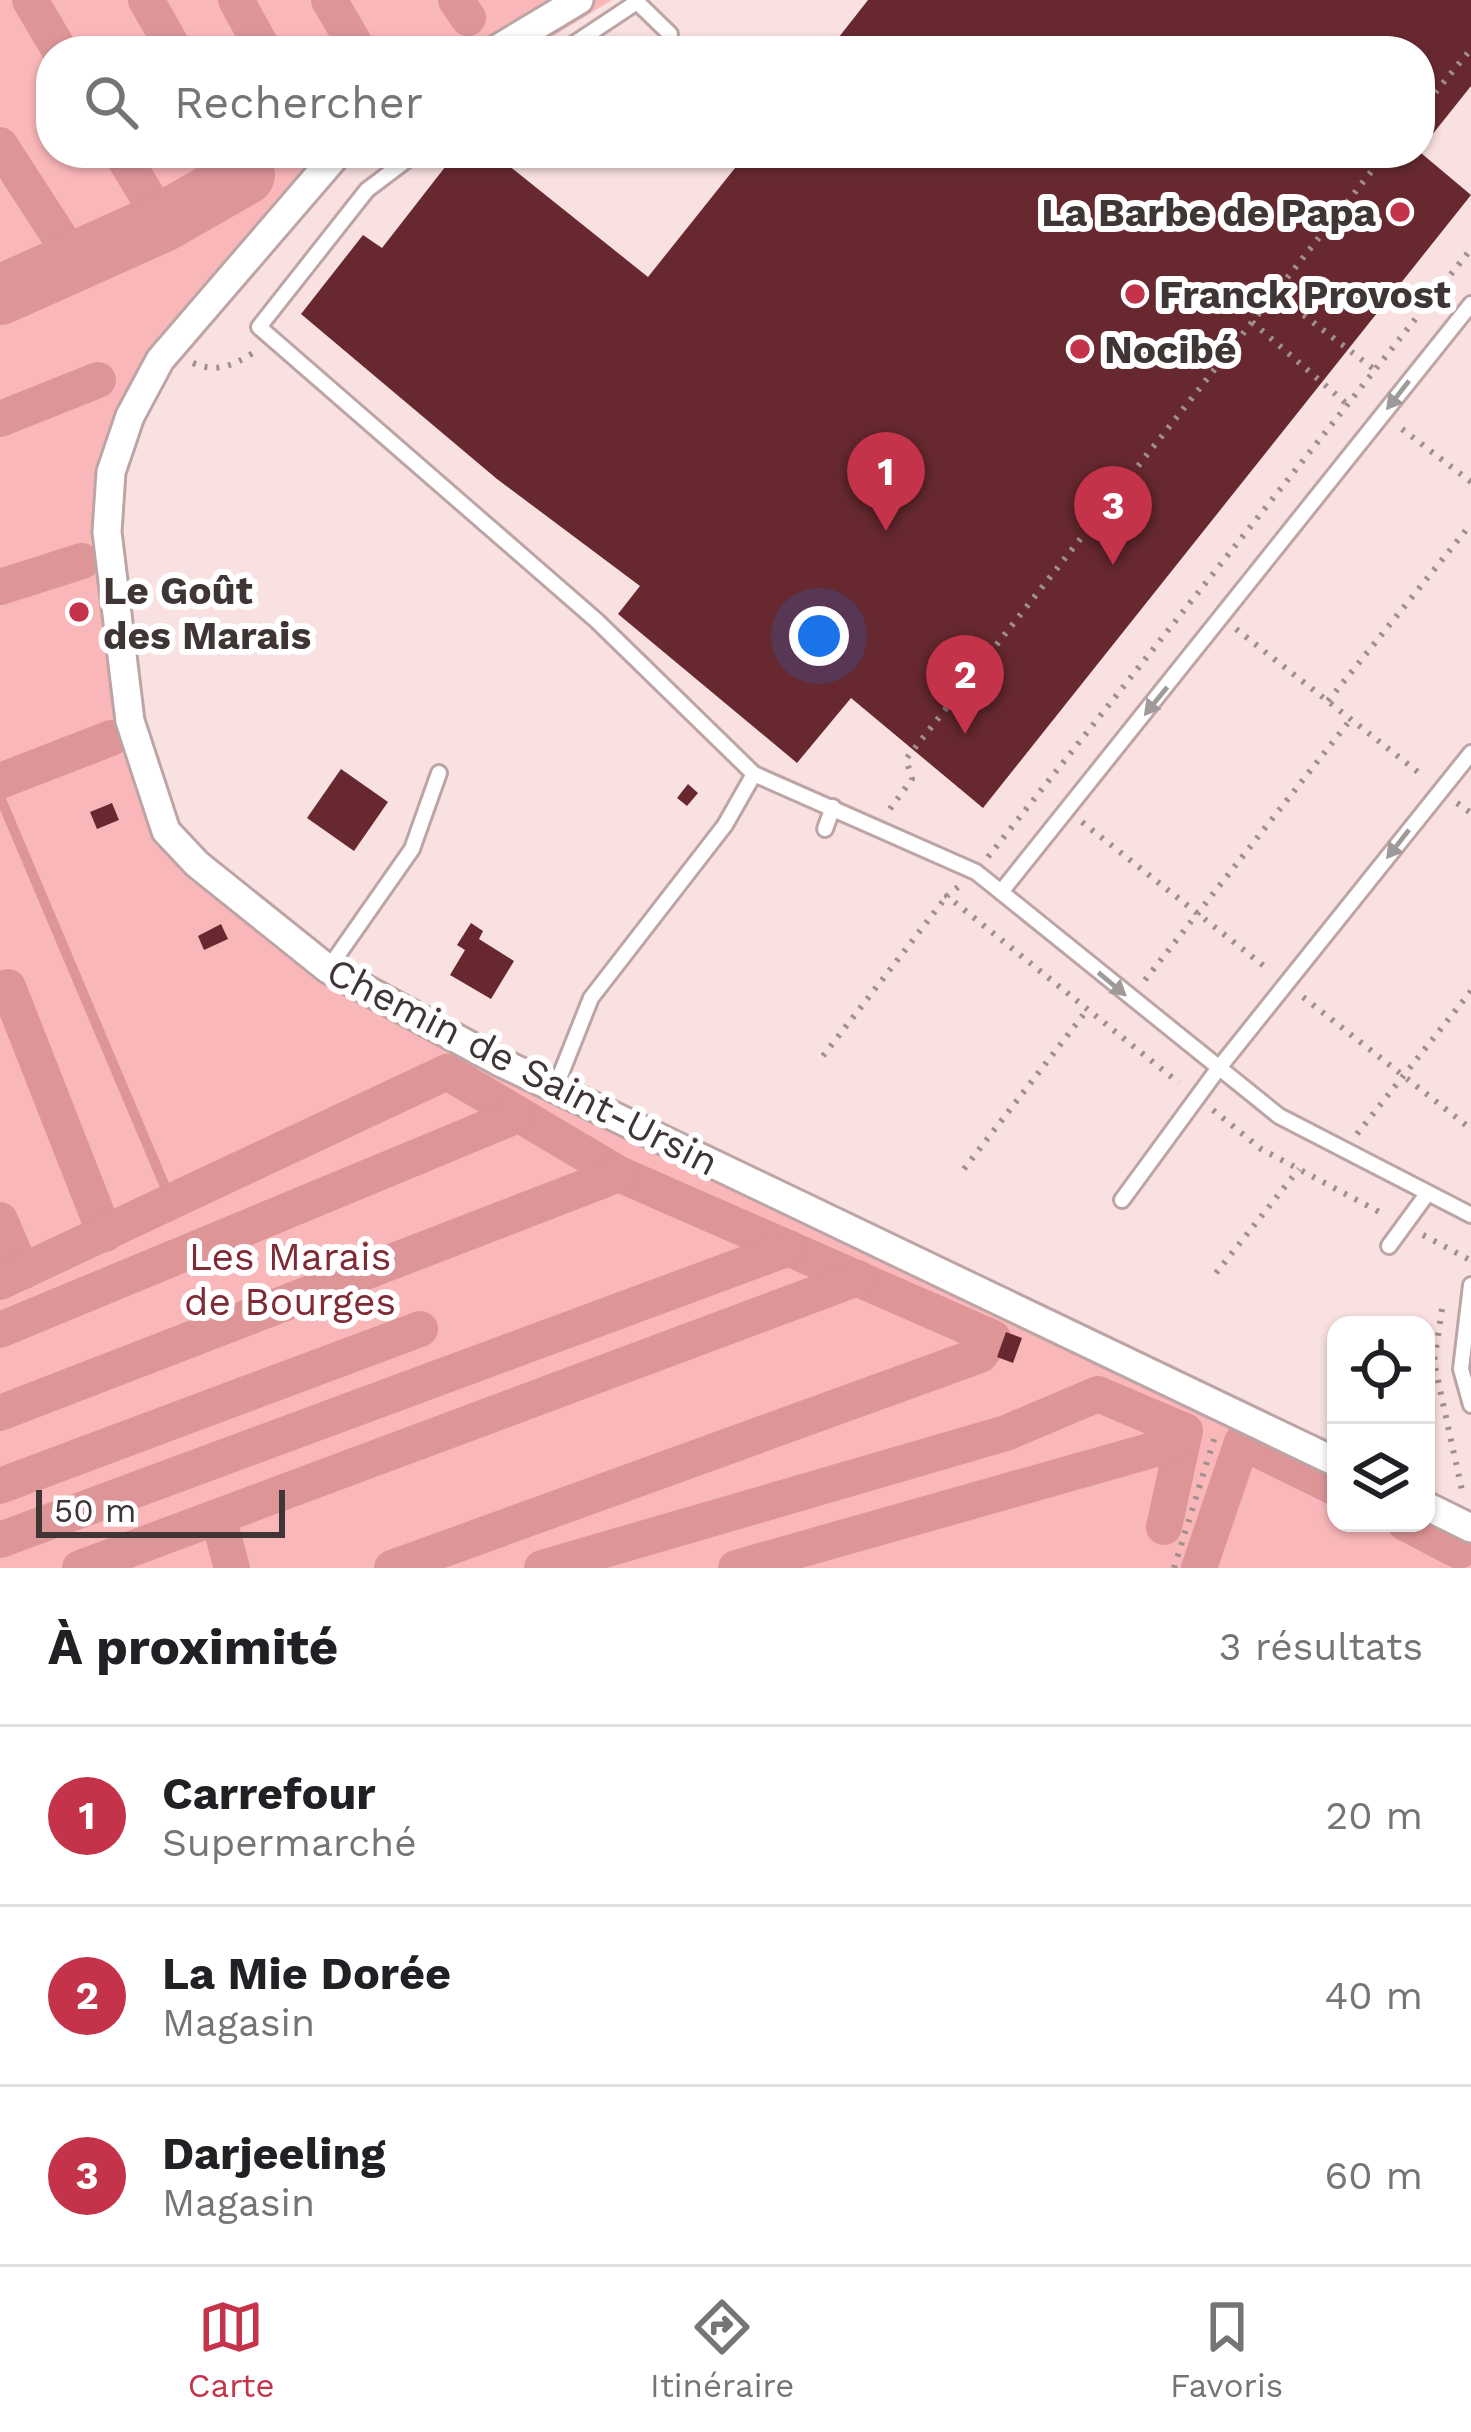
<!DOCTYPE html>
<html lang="fr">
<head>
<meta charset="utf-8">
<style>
	:root { --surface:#fff; --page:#f2f2f2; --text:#202124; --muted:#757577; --line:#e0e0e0; --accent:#c4334a }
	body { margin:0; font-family:"Work Sans",sans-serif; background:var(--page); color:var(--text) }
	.controls { position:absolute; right:36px; bottom:36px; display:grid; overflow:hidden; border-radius:24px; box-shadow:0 3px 9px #0004 }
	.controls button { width:108px; height:108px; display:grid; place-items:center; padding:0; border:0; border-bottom:3px solid var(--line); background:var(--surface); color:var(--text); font:60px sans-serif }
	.scale { position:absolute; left:36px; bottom:30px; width:249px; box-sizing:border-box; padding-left:12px; border:6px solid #3f3535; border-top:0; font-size:33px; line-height:42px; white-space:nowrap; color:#3f3535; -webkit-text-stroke:9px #fff; paint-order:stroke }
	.you { position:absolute; left:819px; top:636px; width:42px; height:42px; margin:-30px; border:9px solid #fff; border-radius:50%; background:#1a73e8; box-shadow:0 0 0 18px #1a73e833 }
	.badge { display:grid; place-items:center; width:78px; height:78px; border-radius:50%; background:var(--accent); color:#fff; font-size:39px; font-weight:700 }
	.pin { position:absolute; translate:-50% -99px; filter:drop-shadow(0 3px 6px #0008) }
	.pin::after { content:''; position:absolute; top:63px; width:42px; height:36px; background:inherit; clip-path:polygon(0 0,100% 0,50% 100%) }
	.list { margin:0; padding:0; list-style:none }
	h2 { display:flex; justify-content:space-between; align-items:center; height:156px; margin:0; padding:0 48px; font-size:51px }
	h2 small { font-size:39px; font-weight:400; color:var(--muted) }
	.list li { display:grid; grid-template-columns:78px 1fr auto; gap:36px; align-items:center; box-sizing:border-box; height:180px; padding:0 48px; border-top:3px solid var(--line) }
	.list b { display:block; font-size:45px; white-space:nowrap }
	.list p { margin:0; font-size:39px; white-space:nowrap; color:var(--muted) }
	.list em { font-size:39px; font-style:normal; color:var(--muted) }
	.icon { flex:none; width:66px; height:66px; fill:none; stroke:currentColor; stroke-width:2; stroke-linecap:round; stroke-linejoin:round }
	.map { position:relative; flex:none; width:1471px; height:1568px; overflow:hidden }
	.search { position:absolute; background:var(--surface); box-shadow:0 3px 9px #0004; left:36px; right:36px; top:36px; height:132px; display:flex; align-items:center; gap:30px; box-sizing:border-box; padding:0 42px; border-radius:48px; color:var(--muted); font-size:45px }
	.sheet { height:696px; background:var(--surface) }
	nav { display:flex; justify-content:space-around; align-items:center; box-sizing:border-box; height:168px; border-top:3px solid var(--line); background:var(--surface); font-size:33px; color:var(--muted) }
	nav a { display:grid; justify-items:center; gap:6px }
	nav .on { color:var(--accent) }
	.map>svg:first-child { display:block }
	.green { fill:#fab7b9 }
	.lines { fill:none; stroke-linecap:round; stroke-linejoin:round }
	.stream { stroke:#de9598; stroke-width:10 }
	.canal { stroke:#de9598; stroke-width:36 }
	.river { stroke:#de9598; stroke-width:60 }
	.building { fill:#67292f }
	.service-casing { stroke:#bda4a5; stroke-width:20 }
	.minor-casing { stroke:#bda4a5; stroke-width:33 }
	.path { stroke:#a08f8f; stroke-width:6; stroke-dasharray:3 9; stroke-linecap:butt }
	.service { stroke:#fff; stroke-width:14 }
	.minor { stroke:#fff; stroke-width:27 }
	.oneway { fill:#9f9a9a }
	.poi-dot { fill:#c4334a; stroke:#fff; stroke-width:4.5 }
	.labels { text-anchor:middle; stroke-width:12; stroke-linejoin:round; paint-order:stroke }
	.poi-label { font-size:39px; font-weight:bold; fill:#3f3535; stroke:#fff; text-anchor:start }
	.street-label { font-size:39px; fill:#3f3535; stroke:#fff }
	.park-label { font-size:39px; fill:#802a35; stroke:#fff }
</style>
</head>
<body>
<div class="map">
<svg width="1471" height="1568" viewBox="0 0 1471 1568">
	<rect width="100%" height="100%" fill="#fae1e1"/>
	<polygon class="green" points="0,0 612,0 529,51 51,51 51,153 363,153 335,170 169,351 111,472 130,721 197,864 328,969 1336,1462 1336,1523 1426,1523 1426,1506 1471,1528 1471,1568 0,1568"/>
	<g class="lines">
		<g class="stream">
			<polyline points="0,287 5,293"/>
			<polyline points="0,797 172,1203"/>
		</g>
		<g class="canal">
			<polyline points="30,0 60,51"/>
			<polyline points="146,0 175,51"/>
			<polyline points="236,0 264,51"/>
			<polyline points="329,0 359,51"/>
			<polyline points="456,0 468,18"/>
			<polyline points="0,145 75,261"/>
			<polyline points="121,153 163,222"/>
			<polyline points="232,153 245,175"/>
			<polyline points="0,419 98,380"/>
			<polyline points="0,587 82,561"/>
			<polyline points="0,781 111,738"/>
			<polyline points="8,987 105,1234"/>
			<polyline points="0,1220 22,1272"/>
			<polyline points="0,1282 447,1072 619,1174 993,1338 980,1355 392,1568"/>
			<polyline points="0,1330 518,1115"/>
			<polyline points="0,1413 619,1174"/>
			<polyline points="0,1486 420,1329"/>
			<polyline points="218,1517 232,1568"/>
			<polyline points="1405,1523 1459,1551"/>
			<polyline points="1164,1527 1185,1431"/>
			<polyline points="0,1540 789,1248"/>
			<polyline points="80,1568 858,1278"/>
			<polyline points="542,1568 1006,1433 1098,1394 1185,1431 1170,1445 736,1568"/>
			<polyline points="1199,1568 1242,1442 1336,1488"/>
		</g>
		<polyline class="river" points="0,295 163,222 245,175"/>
	</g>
	<g class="building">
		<polygon points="868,0 1471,0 1471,86 1420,150 1420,51 828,51"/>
		<polygon points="456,153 493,153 648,277 747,153 1421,153 1471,195 983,808 851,698 797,763 618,614 640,586 497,479 301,314 363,235 382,248"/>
		<polygon points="341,769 388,802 354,851 307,818"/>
		<polygon points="688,784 698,793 687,806 677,798"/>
		<polygon points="112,803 119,820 97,829 90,812"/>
		<polygon points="471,923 483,931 479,939 514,961 491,999 450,975 465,950 457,945"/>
		<polygon points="221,924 228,939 204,950 198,936"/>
		<polygon points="1006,1332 1022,1338 1013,1363 997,1357"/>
	</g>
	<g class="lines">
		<defs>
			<g id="service">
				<polyline points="563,51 637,2 670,34"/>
				<polyline points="416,153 367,190 259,327 597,621 754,774 976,872 1001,892"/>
				<polyline points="1471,304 1001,892 1279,1116 1471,1215"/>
				<polyline points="825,829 833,807"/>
				<polyline points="328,969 412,849 439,773"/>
				<polyline points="554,1091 591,998 725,825 754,774"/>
				<polyline points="1122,1200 1218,1069 1471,753"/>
				<polyline points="1389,1246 1427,1194"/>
				<polyline points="1471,1285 1461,1369 1471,1405"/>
			</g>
			<g id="minor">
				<polyline points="494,51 579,0"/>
				<polyline points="338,153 160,360 130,416 111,472 107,532 130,721 166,831 197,864 328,969 498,1061 1336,1462"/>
				<polyline points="1426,1506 1471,1528"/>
			</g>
		</defs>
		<use href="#service" class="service-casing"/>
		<use href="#minor" class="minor-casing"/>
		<g class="path">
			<polyline points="1420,111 1471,49"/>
			<polyline points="1275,293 1375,370"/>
			<polyline points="1252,322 1348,405"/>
			<path d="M193 363C216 373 232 366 253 353"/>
			<polyline points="1402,429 1471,482"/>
			<polyline points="1236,629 1423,776"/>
			<polyline points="1328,701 1471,524"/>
			<polyline points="1457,803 1471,813"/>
			<polyline points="890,809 912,779 906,759 1386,153"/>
			<polyline points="1082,822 1269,970"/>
			<polyline points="988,857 1471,249"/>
			<polyline points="958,887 947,896 1179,1083"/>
			<polyline points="1145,980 1351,719"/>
			<polyline points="1303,997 1471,1129"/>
			<polyline points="823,1056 947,896"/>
			<polyline points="1213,1110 1261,1149 1385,1215"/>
			<polyline points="1357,1134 1471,991"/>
			<polyline points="964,1169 1087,1010"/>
			<polyline points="1423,1235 1470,1260"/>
			<polyline points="1216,1273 1299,1169"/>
			<polyline points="1442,1309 1434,1362 1463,1495"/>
			<polyline points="1174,1568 1216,1433"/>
		</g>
		<use href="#service" class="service"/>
		<use href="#minor" class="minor"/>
	</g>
	<defs><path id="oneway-solid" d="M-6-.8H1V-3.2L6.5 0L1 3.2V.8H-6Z" transform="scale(3)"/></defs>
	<g class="oneway">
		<use href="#oneway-solid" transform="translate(1398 395) rotate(128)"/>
		<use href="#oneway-solid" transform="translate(1156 701) rotate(129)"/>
		<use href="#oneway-solid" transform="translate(1398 844) rotate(128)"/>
		<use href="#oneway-solid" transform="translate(1112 984) rotate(40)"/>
	</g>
	<g class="poi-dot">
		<circle cx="1400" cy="212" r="12"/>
		<circle cx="1135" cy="294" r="12"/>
		<circle cx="1080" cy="349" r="12"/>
		<circle cx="79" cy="612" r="12"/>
	</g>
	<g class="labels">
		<g class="poi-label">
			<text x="1376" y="226" text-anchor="end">La Barbe de Papa</text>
			<text x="1159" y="308">Franck Provost</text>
			<text x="1104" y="363">Nocibé</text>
			<text x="103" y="604">Le Goût<tspan x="103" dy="45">des Marais</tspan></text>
		</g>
		<g class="street-label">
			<text transform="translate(523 1066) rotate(27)" y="14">Chemin de Saint-Ursin</text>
		</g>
		<g class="park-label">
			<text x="290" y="1270">Les Marais<tspan x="290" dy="45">de Bourges</tspan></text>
		</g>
	</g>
</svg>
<div class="controls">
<button><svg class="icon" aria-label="locate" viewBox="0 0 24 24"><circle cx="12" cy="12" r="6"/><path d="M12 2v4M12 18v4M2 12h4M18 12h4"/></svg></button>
<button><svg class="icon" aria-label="layers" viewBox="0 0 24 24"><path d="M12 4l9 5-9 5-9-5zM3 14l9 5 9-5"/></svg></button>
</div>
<div class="scale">50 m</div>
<div class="you"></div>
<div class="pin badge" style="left:886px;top:531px">1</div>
<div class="pin badge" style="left:965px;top:734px">2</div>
<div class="pin badge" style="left:1113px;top:565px">3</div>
<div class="search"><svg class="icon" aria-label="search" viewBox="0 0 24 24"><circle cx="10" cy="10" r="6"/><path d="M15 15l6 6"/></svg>Rechercher</div>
</div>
<section class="sheet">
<h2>À proximité<small>3 résultats</small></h2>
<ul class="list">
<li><span class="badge">1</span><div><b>Carrefour</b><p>Supermarché</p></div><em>20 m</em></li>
<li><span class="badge">2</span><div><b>La Mie Dorée</b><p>Magasin</p></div><em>40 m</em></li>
<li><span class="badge">3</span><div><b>Darjeeling</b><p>Magasin</p></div><em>60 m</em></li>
</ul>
</section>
<nav>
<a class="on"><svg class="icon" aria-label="map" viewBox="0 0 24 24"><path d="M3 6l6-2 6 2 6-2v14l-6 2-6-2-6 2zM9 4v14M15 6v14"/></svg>Carte</a>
<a><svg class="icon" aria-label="directions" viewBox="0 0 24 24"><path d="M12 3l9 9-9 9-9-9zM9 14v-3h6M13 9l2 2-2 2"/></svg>Itinéraire</a>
<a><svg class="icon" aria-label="saved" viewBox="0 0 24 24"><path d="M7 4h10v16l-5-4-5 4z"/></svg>Favoris</a>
</nav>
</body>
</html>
